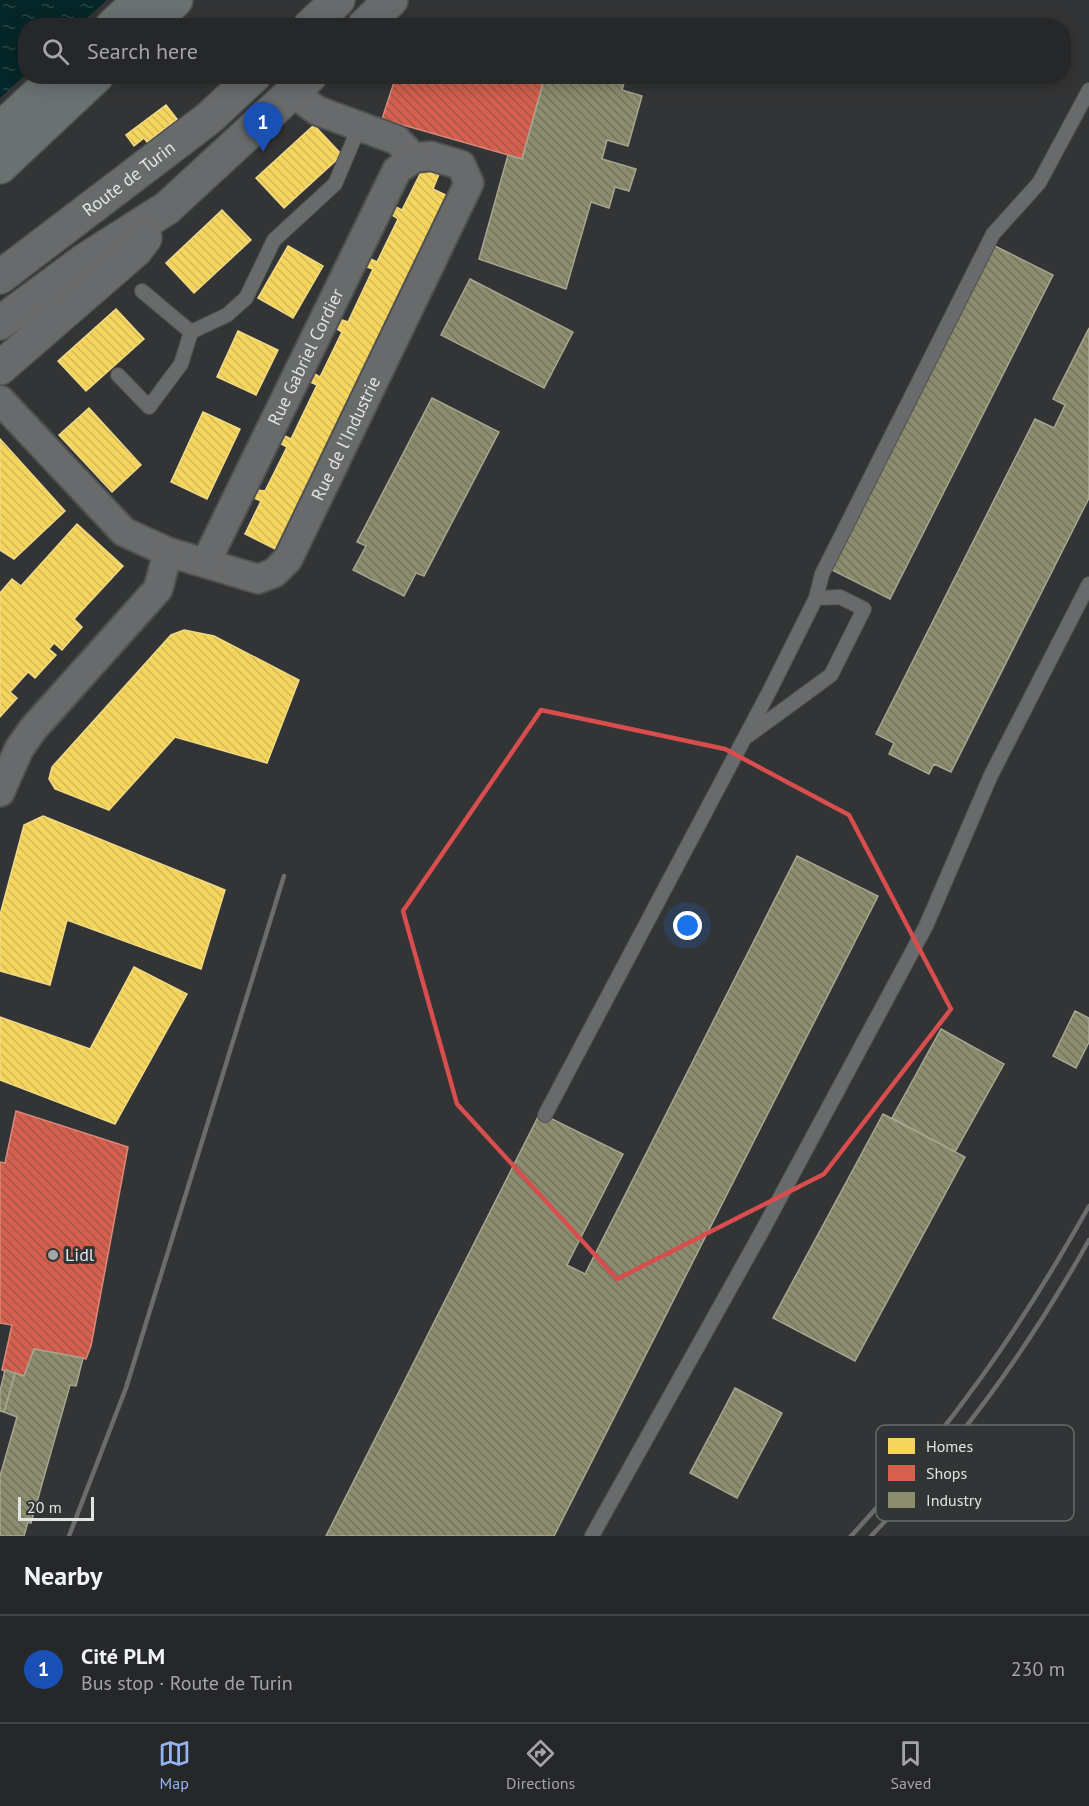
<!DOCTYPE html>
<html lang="en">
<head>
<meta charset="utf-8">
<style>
	:root { --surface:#262728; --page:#323334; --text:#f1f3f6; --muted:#a4a5a8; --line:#424445; --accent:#95b2f1 }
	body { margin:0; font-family:"PT Sans",sans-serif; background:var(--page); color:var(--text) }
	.scale { position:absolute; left:18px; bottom:15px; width:76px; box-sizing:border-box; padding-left:6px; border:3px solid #e2e4e4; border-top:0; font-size:16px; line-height:21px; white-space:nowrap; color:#e2e4e4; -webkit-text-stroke:4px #323536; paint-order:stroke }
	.you { position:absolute; left:688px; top:926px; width:21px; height:21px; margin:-15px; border:4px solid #fff; border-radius:50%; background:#1a73e8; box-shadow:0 0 0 9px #1a73e833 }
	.badge { display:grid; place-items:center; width:39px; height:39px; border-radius:50%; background:var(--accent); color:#fff; font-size:20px; font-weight:700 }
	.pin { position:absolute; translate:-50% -50px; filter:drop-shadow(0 2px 3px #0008) }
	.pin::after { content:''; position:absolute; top:32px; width:21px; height:18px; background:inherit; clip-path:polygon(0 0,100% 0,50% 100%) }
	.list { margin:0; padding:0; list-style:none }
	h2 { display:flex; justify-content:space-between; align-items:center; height:78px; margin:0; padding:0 24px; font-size:26px }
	h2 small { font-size:20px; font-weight:400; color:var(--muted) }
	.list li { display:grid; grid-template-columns:39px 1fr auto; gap:18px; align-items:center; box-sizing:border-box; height:108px; padding:0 24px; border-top:2px solid var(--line) }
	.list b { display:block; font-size:22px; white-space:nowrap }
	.list p { margin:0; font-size:20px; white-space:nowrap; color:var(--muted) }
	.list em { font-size:20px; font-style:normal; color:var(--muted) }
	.icon { flex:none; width:33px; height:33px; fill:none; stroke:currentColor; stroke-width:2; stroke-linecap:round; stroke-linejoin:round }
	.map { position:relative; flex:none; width:1089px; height:1536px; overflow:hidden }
	.search { position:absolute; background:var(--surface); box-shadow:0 3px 15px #0003; left:18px; right:18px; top:18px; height:66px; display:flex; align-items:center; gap:15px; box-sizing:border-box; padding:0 21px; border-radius:24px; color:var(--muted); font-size:22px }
	.sheet { height:186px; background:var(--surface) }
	nav { display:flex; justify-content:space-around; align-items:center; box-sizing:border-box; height:84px; border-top:2px solid var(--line); background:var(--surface); font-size:16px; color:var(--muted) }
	nav a { display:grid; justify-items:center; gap:3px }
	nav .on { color:var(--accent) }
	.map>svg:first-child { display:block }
	.water { fill:url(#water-ripples) }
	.homes { fill:url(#homes-back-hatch); stroke:#f0da85; stroke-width:1.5 }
	.shops { fill:url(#shops-back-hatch); stroke:#da887a; stroke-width:1.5 }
	.industry { fill:url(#industry-back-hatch); stroke:#a6a691; stroke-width:1.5 }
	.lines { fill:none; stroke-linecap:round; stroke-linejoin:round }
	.lane-casing { stroke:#4f5151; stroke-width:16 }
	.street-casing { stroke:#4f5151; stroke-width:32 }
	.secondary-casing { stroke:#4f5151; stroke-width:36 }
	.primary-casing { stroke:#4f5151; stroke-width:36 }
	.lane { stroke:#696a6b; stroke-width:14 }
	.street { stroke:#696a6b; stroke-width:28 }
	.secondary { stroke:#696a6b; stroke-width:33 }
	.primary { stroke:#6a7171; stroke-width:33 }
	.rail { stroke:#6b6c6d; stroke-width:4.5 }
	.marked { fill:none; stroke:#d84e4e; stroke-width:4.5; stroke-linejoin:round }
	.poi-dot { fill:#a5a6a7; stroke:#323536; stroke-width:2 }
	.labels { text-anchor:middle; stroke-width:6; stroke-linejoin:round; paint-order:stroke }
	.street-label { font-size:18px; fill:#e2e4e4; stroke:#323536 }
	.poi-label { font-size:18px; fill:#e2e4e4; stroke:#323536; text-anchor:start }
	.key { fill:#323536; stroke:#676a6a; stroke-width:1.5 }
	.key-label { font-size:16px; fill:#e2e4e4 }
</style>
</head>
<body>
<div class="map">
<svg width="1089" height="1536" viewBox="0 0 1089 1536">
	<defs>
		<pattern id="water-ripples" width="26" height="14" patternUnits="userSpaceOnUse" patternTransform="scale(1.5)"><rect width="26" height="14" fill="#052628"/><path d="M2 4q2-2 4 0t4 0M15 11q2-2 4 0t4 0" fill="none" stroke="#294547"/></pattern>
		<pattern id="homes-back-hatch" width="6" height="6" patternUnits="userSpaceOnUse" patternTransform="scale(1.5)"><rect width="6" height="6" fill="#f6d55c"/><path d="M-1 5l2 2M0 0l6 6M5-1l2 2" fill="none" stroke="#d2b857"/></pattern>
		<pattern id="shops-back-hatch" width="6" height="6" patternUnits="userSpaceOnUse" patternTransform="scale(1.5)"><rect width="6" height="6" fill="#d6604d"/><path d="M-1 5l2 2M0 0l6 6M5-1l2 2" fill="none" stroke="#a3564a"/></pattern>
		<pattern id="industry-back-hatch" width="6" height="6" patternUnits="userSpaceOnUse" patternTransform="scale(1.5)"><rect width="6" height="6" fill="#8c8c6e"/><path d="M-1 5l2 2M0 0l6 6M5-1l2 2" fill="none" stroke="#73735f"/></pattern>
	</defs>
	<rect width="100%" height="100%" fill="#333435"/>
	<polygon class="water" points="0,0 107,0 79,25 26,26 25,75 0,98"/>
	<g class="homes">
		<polygon points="166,105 177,119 147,142 144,138 134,146 126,135"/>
		<polygon points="314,125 342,155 284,208 256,178"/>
		<polygon points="422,170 439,174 433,189 450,197 279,551 245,534 261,501 254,498 258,490 265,491 287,447 281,444 285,436 291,439 317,385 310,382 315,374 320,377 342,332 337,329 342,320 348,322 373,269 367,267 371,259 377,262 398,219 392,215 396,207 402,210"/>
		<polygon points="222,210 251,240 194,293 166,263"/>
		<polygon points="288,246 323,266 293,318 258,298"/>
		<polygon points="116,309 144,339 86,391 58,361"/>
		<polygon points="238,331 278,350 256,395 217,377"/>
		<polygon points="89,408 141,465 112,492 59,435"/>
		<polygon points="203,412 240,429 207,499 171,482"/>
		<polygon points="0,439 65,511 14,559 0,550"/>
		<polygon points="77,524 123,566 74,619 82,627 62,650 54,643 49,649 56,655 35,678 28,672 10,692 17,698 0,717 0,593 12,579 21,586"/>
		<polygon points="184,630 214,636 299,680 267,763 175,737 109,810 55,789 49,779 52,767 171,635"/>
		<polygon points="43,816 225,890 201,969 67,920 50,985 0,971 0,915 24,825"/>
		<polygon points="134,967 187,994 115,1124 0,1080 0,1017 90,1049"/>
	</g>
	<g class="shops">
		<polygon points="396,76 545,76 522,159 382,119"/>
		<polygon points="16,1111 128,1147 91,1346 86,1359 34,1349 24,1376 2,1370 12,1325 0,1323 0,1162 5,1163"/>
	</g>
	<g class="industry">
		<polygon points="545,76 626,76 622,90 642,96 628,146 607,140 602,159 636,169 629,191 615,187 609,208 591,202 566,289 479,259 508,155 522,159"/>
		<polygon points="993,245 1053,275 890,599 830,569"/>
		<polygon points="470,279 573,332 544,388 441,335"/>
		<polygon points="1089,328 1089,498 951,772 934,764 929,774 889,754 894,743 876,734 1035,419 1054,428 1065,405 1053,399"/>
		<polygon points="432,398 499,432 424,576 416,573 404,596 353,570 366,546 357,542"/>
		<polygon points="797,856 878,896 554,1536 326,1536 540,1113 623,1154 567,1265 585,1274"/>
		<polygon points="1075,1011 1089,1018 1089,1042 1076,1068 1053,1056"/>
		<polygon points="941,1029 1004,1064 955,1152 892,1118"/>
		<polygon points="883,1114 965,1157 855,1361 773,1318"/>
		<polygon points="34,1349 83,1358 76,1386 70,1385 31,1523 28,1522 24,1536 0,1536 0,1476 17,1417 4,1412 15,1373 24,1376"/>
		<polygon points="5,1370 15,1373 4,1412 0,1411 0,1391"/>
		<polygon points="735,1388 782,1413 737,1498 690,1473"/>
	</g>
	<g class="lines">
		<defs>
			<g id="lane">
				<polyline points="142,291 191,332"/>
				<polyline points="118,375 149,407 181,364 191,332 227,315 246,298 274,240 335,184 360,125"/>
				<polyline points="749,735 831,675 864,609 840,597 816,598"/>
				<polyline points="545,1115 770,690 816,598 822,574 993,234 1039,183 1089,90"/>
				<polyline points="592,1536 761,1233 926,926 991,775 1089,584"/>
			</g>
			<g id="street">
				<path id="s1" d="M0 400 124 532 168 552 258 579 274 573 288 559 469 183 461 165 431 156 414 158 397 140 318 111 293 93"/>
				<path id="s2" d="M206 562 397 170 414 158"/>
				<polyline points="0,792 19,749 33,729 158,589 168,552"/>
			</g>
			<g id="secondary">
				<polyline points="310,26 338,0"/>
				<polyline points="364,26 391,0"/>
				<path id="s3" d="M0 277 209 118 254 76"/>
				<polyline points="0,323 85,260 167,208 310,76"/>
				<polyline points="0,368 136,250 145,238"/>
			</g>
			<g id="primary">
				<polyline points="112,26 140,0"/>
				<polyline points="150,26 176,0"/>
				<polyline points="0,129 57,76"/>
				<polyline points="0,167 97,76"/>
			</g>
		</defs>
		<use href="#lane" class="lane-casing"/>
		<use href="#street" class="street-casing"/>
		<use href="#secondary" class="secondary-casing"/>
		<use href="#primary" class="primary-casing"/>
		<use href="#lane" class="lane"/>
		<use href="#street" class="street"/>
		<use href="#secondary" class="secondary"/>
		<use href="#primary" class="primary"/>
		<g class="rail">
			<polyline points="69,1536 126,1388 284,876"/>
			<path d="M851 1536C948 1432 1020 1330 1089 1206"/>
			<path d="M871 1536C957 1447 1029 1348 1089 1240"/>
		</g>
	</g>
	<path class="marked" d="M541 710 725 749 849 815 951 1009 824 1174 617 1279 457 1104 403 911Z"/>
	<circle class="poi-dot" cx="53" cy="1255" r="6"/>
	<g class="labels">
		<g class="street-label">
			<text dy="6" stroke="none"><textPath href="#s3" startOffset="162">Route de Turin</textPath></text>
			<text dy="6" stroke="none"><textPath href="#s2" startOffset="228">Rue Gabriel Cordier</textPath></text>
			<text dy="6" stroke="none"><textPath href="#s1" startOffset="494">Rue de l'Industrie</textPath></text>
		</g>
		<g class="poi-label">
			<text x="65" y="1261">Lidl</text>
		</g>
	</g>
	<rect x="876" y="1425" width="198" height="96" rx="9" class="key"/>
	<rect x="888" y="1438" width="27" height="16" fill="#f6d55c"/>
	<rect x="888" y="1465" width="27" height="16" fill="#d6604d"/>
	<rect x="888" y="1492" width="27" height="16" fill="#8c8c6e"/>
	<g class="key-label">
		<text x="926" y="1452">Homes</text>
		<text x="926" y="1479">Shops</text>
		<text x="926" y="1506">Industry</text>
	</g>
</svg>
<div class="scale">20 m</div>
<div class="you"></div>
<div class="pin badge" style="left:263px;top:152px;background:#1a4fb4">1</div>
<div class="search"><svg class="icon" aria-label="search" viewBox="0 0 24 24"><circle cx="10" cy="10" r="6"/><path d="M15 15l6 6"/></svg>Search here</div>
</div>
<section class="sheet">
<h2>Nearby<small></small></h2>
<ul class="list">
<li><span class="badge" style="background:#1a4fb4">1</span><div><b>Cité PLM</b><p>Bus stop · Route de Turin</p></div><em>230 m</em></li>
</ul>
</section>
<nav>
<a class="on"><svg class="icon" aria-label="map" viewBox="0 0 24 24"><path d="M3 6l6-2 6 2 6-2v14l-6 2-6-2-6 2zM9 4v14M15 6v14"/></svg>Map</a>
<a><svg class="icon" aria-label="directions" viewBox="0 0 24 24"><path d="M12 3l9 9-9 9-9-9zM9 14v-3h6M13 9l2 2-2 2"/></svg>Directions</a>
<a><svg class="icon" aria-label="saved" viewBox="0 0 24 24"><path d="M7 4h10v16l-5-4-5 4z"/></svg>Saved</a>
</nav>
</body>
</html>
